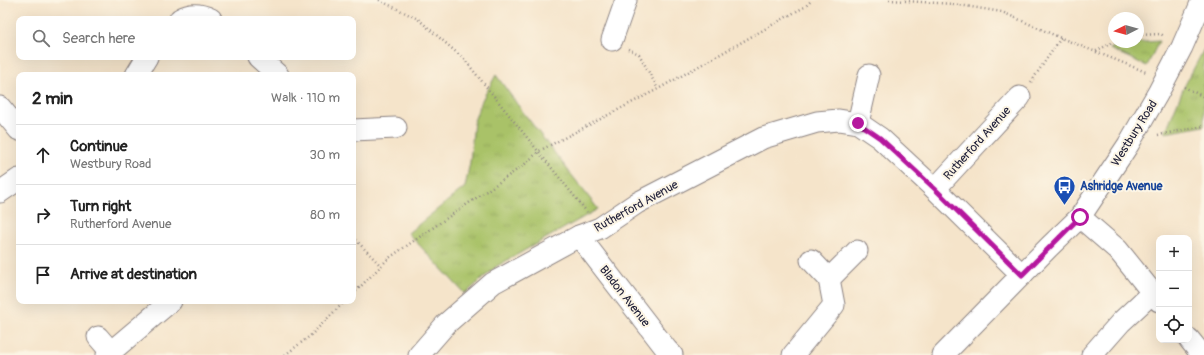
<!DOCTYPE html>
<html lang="en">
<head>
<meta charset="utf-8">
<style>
	:root { --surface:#fff; --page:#f6f6f6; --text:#222; --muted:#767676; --line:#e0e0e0 }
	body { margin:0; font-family:Pangolin,sans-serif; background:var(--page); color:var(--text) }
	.controls { position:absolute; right:12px; bottom:12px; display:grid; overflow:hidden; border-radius:8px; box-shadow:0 4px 16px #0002 }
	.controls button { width:36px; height:36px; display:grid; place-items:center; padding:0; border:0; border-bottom:1px solid var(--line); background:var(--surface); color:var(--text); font:20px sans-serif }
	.compass { position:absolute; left:1108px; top:12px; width:36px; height:36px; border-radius:50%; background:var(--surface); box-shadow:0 4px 16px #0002; rotate:264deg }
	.stop { position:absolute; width:12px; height:12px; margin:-9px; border:3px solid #b5179e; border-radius:50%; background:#fff }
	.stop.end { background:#b5179e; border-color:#fff; box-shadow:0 1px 4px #0008 }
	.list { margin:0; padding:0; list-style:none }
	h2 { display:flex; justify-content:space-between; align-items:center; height:52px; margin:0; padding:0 16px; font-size:17px }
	h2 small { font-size:13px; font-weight:400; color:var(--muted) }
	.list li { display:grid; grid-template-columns:26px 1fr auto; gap:12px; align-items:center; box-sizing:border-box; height:60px; padding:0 16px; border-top:1px solid var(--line) }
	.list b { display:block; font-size:15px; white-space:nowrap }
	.list p { margin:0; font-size:13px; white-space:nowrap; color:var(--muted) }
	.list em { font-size:13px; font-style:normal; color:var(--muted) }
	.icon { flex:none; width:22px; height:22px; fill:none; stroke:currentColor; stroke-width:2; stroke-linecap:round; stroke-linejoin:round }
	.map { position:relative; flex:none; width:1204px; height:355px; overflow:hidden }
	.search { position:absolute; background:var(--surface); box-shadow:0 4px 16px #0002; left:16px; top:16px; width:340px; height:44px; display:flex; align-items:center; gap:10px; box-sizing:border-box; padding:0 14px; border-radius:8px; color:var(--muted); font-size:15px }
	.panel { position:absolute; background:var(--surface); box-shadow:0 4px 16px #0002; left:16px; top:72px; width:340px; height:232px; border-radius:8px }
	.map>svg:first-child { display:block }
	.grass { fill:url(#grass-tufts); stroke:#667252 }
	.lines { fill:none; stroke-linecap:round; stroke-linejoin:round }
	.minor-casing { stroke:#8c8382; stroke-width:23 }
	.path { stroke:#8c8382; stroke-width:2.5; stroke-dasharray:1 3; stroke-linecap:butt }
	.minor { stroke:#fff; stroke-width:21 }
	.route { stroke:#b5179e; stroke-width:5 }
	.labels { text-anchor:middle; stroke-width:4; stroke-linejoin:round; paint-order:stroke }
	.street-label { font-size:12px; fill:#22223b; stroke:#fcf5e5 }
	.transit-label { font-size:12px; font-weight:bold; fill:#164399; stroke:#fcf5e5; text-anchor:start }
</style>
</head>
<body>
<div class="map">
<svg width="1204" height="355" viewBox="0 0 1204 355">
	<defs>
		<pattern id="grass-tufts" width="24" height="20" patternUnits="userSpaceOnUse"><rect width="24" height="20" fill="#a9c268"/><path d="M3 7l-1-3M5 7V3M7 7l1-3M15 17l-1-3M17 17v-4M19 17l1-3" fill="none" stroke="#91a65b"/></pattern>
	</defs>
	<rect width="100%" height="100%" fill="#fcf5e5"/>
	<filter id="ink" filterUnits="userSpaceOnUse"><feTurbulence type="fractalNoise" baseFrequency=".025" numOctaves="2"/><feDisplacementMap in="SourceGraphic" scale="8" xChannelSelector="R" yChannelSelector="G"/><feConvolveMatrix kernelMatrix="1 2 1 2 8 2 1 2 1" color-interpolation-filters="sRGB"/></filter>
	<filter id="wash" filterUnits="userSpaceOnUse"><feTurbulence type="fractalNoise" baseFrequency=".012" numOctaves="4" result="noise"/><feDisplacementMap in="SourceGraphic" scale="16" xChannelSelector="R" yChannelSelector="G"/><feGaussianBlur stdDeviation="0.9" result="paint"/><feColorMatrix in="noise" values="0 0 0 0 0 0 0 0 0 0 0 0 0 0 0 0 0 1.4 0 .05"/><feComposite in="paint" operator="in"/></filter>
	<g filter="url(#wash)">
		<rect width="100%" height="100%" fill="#f5e4ca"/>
		<g class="grass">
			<polygon points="1159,41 1147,66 1110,49 1121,44"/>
			<polygon points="1204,49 1204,126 1165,133 1184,87"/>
			<polygon points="496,75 523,112 598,209 497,266 465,294 408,233 465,187 470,162 474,121 482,100"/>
		</g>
	</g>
	<g filter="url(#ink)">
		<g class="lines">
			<defs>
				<g id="minor">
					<path d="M180 19C190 13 201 14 211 19"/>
					<polyline points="612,40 626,0"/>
					<polyline points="258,57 278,75"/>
					<polyline points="136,75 147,57"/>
					<polyline points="0,107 19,130"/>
					<polyline points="858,123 869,75"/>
					<polyline points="353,130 396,128"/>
					<polyline points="935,189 1020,97"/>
					<polyline points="0,192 19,179"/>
					<polyline points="1080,217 1118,250 1159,301"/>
					<polyline points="579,236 667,350 672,355"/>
					<polyline points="811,260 829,279"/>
					<polyline points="829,279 857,251"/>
					<polyline points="98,337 111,352"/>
					<polyline points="1189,339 1202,355"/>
					<polyline points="107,355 171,301"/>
					<polyline points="419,355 446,324 493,283 579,236 600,228 637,203 763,138 817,122 839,120 858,123 880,138 935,189 1022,275"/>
					<polyline points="793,355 834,305 829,279"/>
					<polyline points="943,355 1049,247 1080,217 1128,145 1158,93 1182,47 1199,8 1202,0"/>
					<polyline points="1092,355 1121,322 1152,293"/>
				</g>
			</defs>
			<use href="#minor" class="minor-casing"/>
			<g class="path">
				<polyline points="379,0 418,19 464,59 587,212"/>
				<polyline points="889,0 953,4 1002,12 1061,38 1146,72"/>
				<polyline points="1138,35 1161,34 1165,37"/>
				<polyline points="628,49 639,54 658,89"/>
				<polyline points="1096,51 1114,42"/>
				<polyline points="1031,82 1061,38"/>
				<polyline points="1184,87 1204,97"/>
				<polyline points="1158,135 1204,126"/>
				<polyline points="353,237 381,266"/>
				<polyline points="353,294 389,258 524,165 539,151 658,89 806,6 812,0"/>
				<polyline points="285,355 310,336 345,301"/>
			</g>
			<use href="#minor" class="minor"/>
		</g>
	</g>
	<g class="lines" filter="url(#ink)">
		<polyline class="route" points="858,123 880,138 935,189 1022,275 1080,217"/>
	</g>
	<defs>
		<symbol id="bus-pin" viewBox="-11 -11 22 30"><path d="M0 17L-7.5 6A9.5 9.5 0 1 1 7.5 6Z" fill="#1a4fb4" stroke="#fcf5e5"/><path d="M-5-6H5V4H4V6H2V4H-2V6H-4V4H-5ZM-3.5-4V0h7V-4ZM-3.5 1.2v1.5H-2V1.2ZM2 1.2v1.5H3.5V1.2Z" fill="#fff"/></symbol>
	</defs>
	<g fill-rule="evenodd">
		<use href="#bus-pin" x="1052" y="174" width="25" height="34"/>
	</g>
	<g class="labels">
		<g class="street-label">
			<text transform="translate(1134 133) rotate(-58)" y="4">Westbury Road</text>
			<text transform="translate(977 143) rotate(-48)" y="4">Rutherford Avenue</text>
			<text transform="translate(636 206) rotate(-29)" y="4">Rutherford Avenue</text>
			<text transform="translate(625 296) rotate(52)" y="4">Bladon Avenue</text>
		</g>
		<g class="transit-label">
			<text x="1080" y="190">Ashridge Avenue</text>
		</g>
	</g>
</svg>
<div class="controls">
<button>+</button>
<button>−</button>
<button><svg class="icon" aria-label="locate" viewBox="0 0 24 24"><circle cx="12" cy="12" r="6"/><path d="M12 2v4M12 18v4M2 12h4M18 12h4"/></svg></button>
</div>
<svg class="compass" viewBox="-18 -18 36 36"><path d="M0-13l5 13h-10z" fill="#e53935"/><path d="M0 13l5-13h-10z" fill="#767676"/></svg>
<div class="stop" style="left:1080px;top:217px"></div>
<div class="stop end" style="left:858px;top:123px"></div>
<div class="search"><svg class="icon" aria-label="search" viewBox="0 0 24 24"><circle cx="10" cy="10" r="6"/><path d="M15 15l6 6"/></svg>Search here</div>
<section class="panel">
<h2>2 min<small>Walk · 110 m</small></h2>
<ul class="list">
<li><svg class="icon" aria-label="ahead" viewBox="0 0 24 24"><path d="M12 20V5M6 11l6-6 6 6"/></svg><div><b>Continue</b><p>Westbury Road</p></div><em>30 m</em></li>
<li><svg class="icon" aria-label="right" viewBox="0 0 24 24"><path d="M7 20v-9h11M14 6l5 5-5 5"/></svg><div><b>Turn right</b><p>Rutherford Avenue</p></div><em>80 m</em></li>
<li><svg class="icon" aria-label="arrive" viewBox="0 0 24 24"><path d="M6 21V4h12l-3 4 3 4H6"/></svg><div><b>Arrive at destination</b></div></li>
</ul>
</section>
</div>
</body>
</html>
